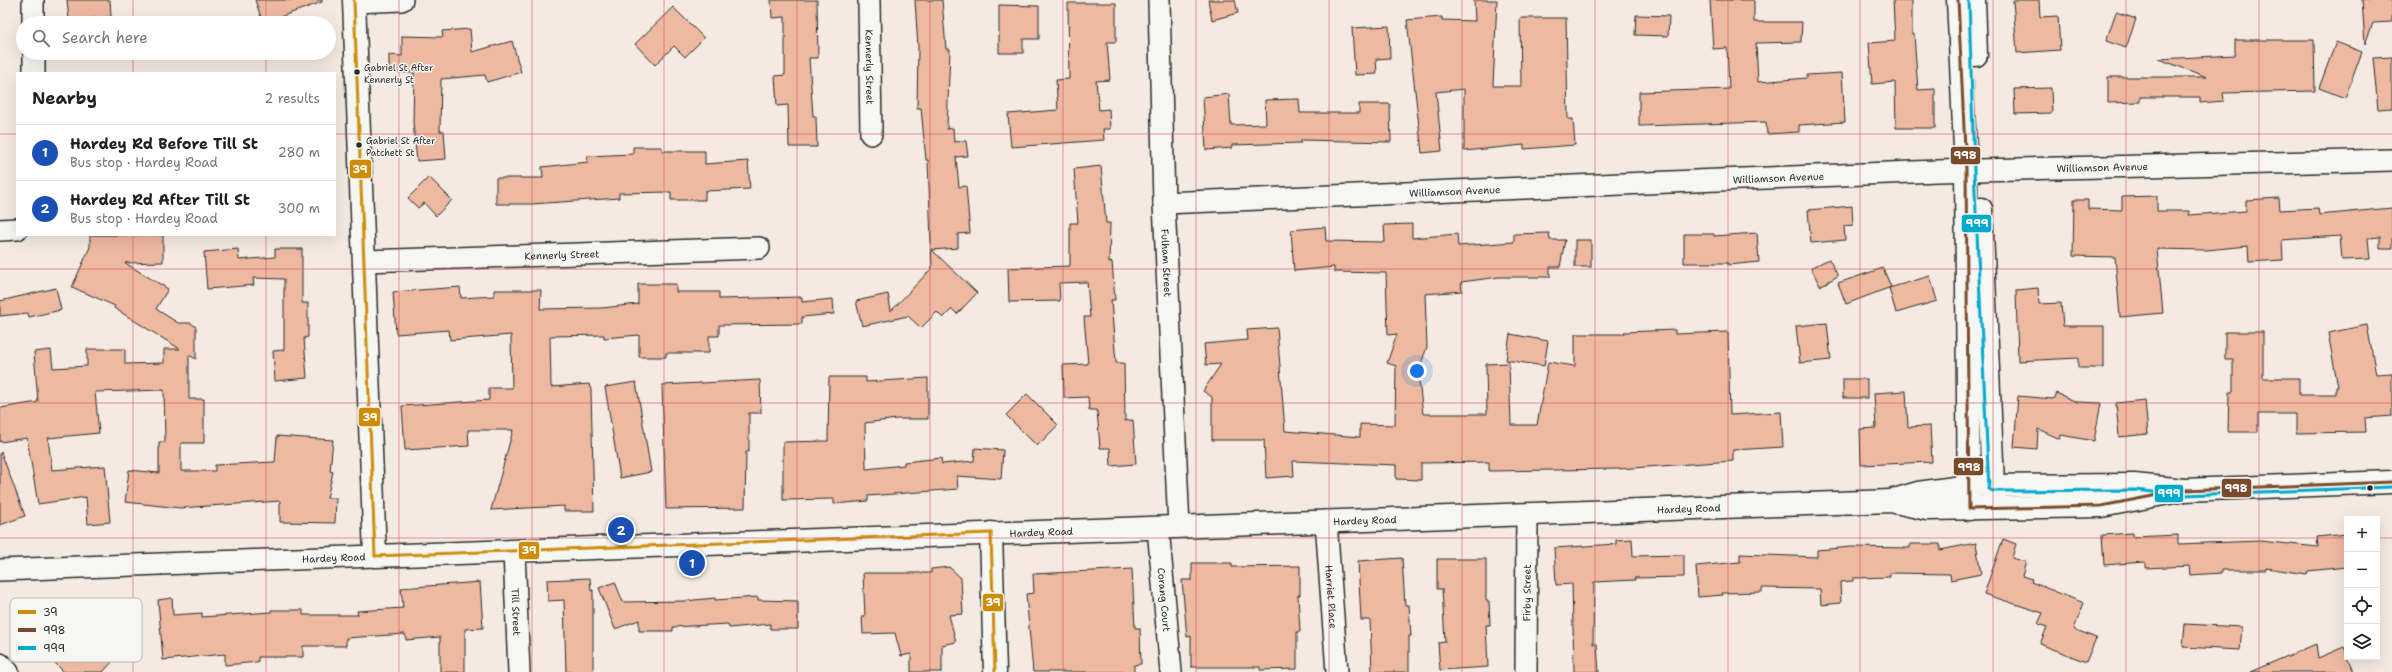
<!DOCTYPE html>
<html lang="en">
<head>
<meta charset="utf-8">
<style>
	:root { --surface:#fff; --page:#f2f2f2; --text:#202124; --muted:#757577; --line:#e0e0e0; --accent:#d1495b }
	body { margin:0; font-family:"Shantell Sans",sans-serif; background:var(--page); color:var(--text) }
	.controls { position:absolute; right:12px; bottom:12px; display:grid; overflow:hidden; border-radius:0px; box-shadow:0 4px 16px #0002 }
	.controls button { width:36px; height:36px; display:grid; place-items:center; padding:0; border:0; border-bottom:1px solid var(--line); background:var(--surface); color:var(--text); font:20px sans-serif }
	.you { position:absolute; left:1417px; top:371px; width:14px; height:14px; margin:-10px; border:3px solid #fff; border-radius:50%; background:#1a73e8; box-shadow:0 0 0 6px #1a73e833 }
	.badge { display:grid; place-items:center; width:26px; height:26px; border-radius:50%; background:var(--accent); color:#fff; font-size:13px; font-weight:700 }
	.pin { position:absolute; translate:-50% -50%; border:2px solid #fff; box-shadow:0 1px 4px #0006 }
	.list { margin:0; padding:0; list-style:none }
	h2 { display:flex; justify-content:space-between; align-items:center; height:52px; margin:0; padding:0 16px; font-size:17px }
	h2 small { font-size:13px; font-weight:400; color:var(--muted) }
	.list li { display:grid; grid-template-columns:26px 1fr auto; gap:12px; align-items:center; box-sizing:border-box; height:56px; padding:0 16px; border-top:1px solid var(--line) }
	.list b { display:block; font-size:15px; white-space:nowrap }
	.list p { margin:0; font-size:13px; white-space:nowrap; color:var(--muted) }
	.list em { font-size:13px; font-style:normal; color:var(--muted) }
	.icon { flex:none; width:22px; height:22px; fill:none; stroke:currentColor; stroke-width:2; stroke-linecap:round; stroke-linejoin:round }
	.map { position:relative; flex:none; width:2392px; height:672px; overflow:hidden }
	.search { position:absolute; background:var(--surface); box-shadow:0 4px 16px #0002; left:16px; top:16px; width:320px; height:44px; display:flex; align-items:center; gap:10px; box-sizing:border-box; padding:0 14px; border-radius:22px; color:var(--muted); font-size:15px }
	.panel { position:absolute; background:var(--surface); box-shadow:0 4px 16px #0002; left:16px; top:72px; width:320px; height:164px; border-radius:0px }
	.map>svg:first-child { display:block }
	.building { fill:#eeb9a1; stroke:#2b2b2b }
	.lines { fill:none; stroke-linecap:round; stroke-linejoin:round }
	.street-casing { stroke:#2b2b2b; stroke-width:24 }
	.secondary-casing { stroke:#2b2b2b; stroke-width:25 }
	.street { stroke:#f6f6f2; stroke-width:21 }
	.secondary { stroke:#f6f6f2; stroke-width:22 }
	.bus-1-casing { stroke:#f6f6f2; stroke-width:6 }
	.bus-2-casing { stroke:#f6f6f2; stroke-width:6 }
	.bus-3-casing { stroke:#f6f6f2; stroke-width:6 }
	.bus-1 { stroke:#ce8d09; stroke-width:3 }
	.bus-2 { stroke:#7a4b2a; stroke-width:3 }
	.bus-3 { stroke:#00a9ce; stroke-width:3 }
	.grid { fill:none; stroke:#d1495b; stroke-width:1; stroke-opacity:0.55 }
	.bus-dot { fill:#2b2b2b; stroke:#f6f6f2; stroke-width:1.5 }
	.labels { text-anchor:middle; stroke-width:3; stroke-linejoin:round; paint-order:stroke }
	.bus-label { font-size:9px; fill:#2b2b2b; stroke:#f6f6f2; text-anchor:start }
	.street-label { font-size:10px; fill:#2b2b2b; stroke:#f6f6f2 }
	.key { fill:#f6f6f2; stroke:#b9b9b6; stroke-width:1 }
	.key-label { font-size:11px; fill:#2b2b2b }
	.line-badge { stroke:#f6f6f2; stroke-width:1.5 }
	.badge-label { font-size:11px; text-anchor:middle; font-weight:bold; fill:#fff }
</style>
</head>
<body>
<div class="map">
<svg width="2392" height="672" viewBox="0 0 2392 672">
	<rect width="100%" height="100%" fill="#f4eae2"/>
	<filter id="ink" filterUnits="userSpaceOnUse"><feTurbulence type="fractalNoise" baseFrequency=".025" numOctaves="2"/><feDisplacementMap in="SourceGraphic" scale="8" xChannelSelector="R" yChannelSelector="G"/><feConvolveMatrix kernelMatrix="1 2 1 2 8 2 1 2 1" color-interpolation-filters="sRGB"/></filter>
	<g filter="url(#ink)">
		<g class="building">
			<polygon points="67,0 110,0 111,17 69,20"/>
			<polygon points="255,0 322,0 322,2 263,23"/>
			<polygon points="771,0 817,0 818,58 809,58 813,116 816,116 817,147 789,147 788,105 777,106 775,76 785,75 785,17 772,18"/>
			<polygon points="915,0 942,0 946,49 950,49 947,129 953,128 954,142 966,141 968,156 956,157 959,187 966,186 970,233 958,234 958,248 932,250 977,293 957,314 952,309 943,318 937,312 921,328 908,316 862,326 856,301 888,294 891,311 932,268 928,160 926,160 921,108 917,108 918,48"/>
			<polygon points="1208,0 1235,0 1238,13 1212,20"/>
			<polygon points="1474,0 1497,0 1493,86 1521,86 1520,18 1566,18 1568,119 1573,119 1575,145 1524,149 1524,145 1464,151 1464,89 1436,92 1442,151 1422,153 1407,20 1442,17 1442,20 1475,21"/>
			<polygon points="1710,0 1754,0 1754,22 1802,22 1801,42 1756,43 1758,82 1807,78 1807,75 1842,73 1845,122 1799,125 1799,132 1767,134 1766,122 1639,126 1639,92 1729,89 1727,48 1713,49"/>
			<polygon points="1893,0 1912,0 1912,34 1914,34 1918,90 1935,89 1935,128 1896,128 1895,82 1872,84 1869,43 1895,41"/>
			<polygon points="2013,0 2039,0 2040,17 2058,16 2060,50 2017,53"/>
			<polygon points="2362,0 2392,0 2392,22 2373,23 2365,44"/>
			<polygon points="1068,3 1116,3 1116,42 1107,42 1110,80 1096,81 1099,110 1109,109 1110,129 1103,129 1104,140 1011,147 1008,114 1058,110 1056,80 1069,79"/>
			<polygon points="999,5 1039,6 1039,39 1023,39 1023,53 999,53"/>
			<polygon points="673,7 704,38 685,57 674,46 655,65 635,44"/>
			<polygon points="2116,12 2136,19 2126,48 2106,41"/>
			<polygon points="1636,15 1669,16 1668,36 1635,35"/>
			<polygon points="1389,26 1390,58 1376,59 1377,74 1355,75 1352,28"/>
			<polygon points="470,29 472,52 512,41 521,72 487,82 485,75 441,79 440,131 444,131 446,159 417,161 413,123 414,73 389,72 389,55 402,56 402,36 443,37 442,31"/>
			<polygon points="2235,40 2314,40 2315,91 2223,93 2224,101 2200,103 2200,97 2140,97 2140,102 2108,103 2108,77 2207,77 2159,59 2235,55"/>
			<polygon points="2336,42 2362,52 2345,98 2319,88"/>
			<polygon points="2392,57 2392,108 2378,109 2373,58"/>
			<polygon points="2051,88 2052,113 2015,114 2014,89"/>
			<polygon points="1229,94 1231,125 1266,124 1265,100 1299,99 1300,113 1359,113 1359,104 1390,104 1391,142 1301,140 1301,143 1232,145 1232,148 1206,150 1203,97"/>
			<polygon points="633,147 662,147 662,151 705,151 705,164 748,161 750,189 705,191 705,200 671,200 671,192 619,193 619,198 532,204 496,204 496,178 543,178 542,167 588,162 587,156 633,154"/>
			<polygon points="1101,166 1106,223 1110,223 1109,263 1112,262 1115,300 1111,300 1116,363 1124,363 1125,421 1133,420 1136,464 1111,466 1110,448 1100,448 1097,410 1089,410 1088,397 1064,398 1063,365 1088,364 1084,317 1090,317 1087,282 1059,283 1060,301 1009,302 1008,268 1070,266 1070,223 1078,223 1074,169"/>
			<polygon points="429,177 452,200 436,216 424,203 418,208 408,198"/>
			<polygon points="2157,196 2157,211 2189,211 2189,215 2246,211 2246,200 2279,198 2280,210 2318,208 2319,215 2392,208 2392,249 2380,249 2380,237 2368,238 2370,259 2342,260 2340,236 2282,240 2283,260 2249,262 2248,246 2206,250 2157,249 2163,313 2120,317 2115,257 2073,256 2074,200 2088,200 2088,209 2122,210 2122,197"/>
			<polygon points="1852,206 1853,225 1844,226 1845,240 1811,243 1808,210"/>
			<polygon points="1412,224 1412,238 1457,234 1458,246 1514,242 1514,234 1549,233 1550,240 1565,240 1560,267 1550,267 1550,277 1499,277 1461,282 1462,291 1425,294 1427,347 1418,372 1423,414 1487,414 1486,364 1509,363 1511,425 1537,425 1548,362 1575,366 1575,334 1624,334 1624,332 1675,330 1675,334 1728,332 1730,415 1781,412 1783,447 1733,450 1733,461 1618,469 1489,471 1489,462 1421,463 1421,480 1396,479 1396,465 1293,461 1294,476 1266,478 1264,440 1212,440 1212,397 1203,391 1221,364 1206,365 1204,344 1248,340 1247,330 1277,328 1285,431 1360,437 1360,424 1395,425 1396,366 1387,363 1397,334 1388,335 1386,273 1334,272 1334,267 1294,271 1291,230 1325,227 1326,241 1385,242 1384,225"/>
			<polygon points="1757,233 1759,262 1728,265 1728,263 1684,263 1684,234 1714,234 1714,236"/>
			<polygon points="90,235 163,235 163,262 125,263 168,289 156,309 178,323 191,323 196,327 196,359 189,355 189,399 204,399 204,443 181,443 181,471 215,471 215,465 275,462 277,436 333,440 330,471 333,472 327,498 336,498 335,523 280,522 280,501 180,508 125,502 129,470 159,473 159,442 165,442 164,390 95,392 99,433 48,438 52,470 105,466 110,522 88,524 86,497 38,504 27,438 0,442 0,408 38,402 34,352 51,350 53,368 87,366 87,349 125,349 125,364 164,363 164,349 180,349 114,308 115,306 72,287 90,247"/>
			<rect x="1575" y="240" width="16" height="27"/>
			<polygon points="238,249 239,260 275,257 275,249 302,249 302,303 308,303 308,337 304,338 307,378 275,381 273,351 284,350 284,279 253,278 254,285 207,289 204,252"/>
			<polygon points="1829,259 1838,276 1820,286 1811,268"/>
			<polygon points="1883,268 1891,287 1846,304 1838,283"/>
			<polygon points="1930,276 1937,301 1896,313 1889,288"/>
			<polygon points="638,284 676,284 676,292 719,292 719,299 802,297 802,302 833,299 834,314 802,317 802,324 719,325 719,336 709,336 709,353 666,353 666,357 639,357 639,335 604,338 604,335 550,336 551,387 589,384 591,390 594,511 564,511 564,506 491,510 513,430 468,430 469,446 405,450 402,406 489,400 489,388 512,388 511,335 450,340 449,330 396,334 393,292 460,287 461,298 494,296 494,290 541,290 540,309 602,308 638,304"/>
			<polygon points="56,288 61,310 29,317 28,313 0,316 0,301"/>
			<polygon points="2038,288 2039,304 2061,303 2063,326 2104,326 2104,368 2078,368 2078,358 2018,361 2016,290"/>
			<polygon points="1827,323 1831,360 1800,363 1796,326"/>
			<polygon points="2367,325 2376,374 2392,373 2392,416 2365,418 2366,432 2296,433 2296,414 2258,414 2258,432 2228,432 2229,392 2233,392 2233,359 2225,359 2225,332 2263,332 2263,378 2299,378 2299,395 2336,395 2336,387 2338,387 2328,333"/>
			<polygon points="1510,334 1548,341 1544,366 1506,360"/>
			<polygon points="829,377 866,377 866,382 928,378 928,419 897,419 865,423 866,469 904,465 904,462 941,458 942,464 974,461 975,448 1003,450 1001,479 957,476 958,489 868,496 868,501 834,504 834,499 783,500 783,442 828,441"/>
			<rect x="1843" y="379" width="24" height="19"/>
			<polygon points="760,380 761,413 749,413 749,452 746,452 745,508 666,509 662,385"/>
			<polygon points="636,382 651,472 620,478 605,387"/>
			<polygon points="1906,391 1908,427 1930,426 1932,462 1861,465 1860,429 1876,428 1874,393"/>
			<polygon points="2056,393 2077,402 2101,403 2094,441 2061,435 2060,439 2038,429 2037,449 2014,447 2018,396 2053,399"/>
			<polygon points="1027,394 1058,425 1037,446 1006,415"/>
			<polygon points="2145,400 2148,434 2119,437 2116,403"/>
			<polygon points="1,452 25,516 0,525 0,453"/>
			<polygon points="2133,533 2133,537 2178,535 2178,544 2260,541 2318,547 2317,537 2347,534 2347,567 2308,571 2307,574 2266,568 2266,570 2222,570 2222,573 2190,575 2189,566 2145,568 2145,562 2104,565 2102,535"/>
			<polygon points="1632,539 1633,556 1684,555 1684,577 1634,578 1635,580 1594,582 1593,644 1597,644 1599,672 1574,672 1572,584 1556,585 1554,548 1616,544 1616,540"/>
			<polygon points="2003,539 2016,544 2012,558 2026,562 2022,576 2032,579 2031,582 2084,603 2074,629 2096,638 2086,662 2040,644 2047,627 2038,624 2043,613 1984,594"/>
			<polygon points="1976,543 1981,574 1951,580 1950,574 1890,573 1890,577 1853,578 1853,581 1840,582 1841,603 1821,605 1820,589 1762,588 1762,592 1722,593 1723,595 1698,597 1696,566 1740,562 1740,554 1817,557 1817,550 1851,547 1910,548 1910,544 1940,544 1940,550"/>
			<polygon points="1402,558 1405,605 1409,605 1411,636 1409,636 1409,672 1372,672 1370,620 1361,620 1358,561"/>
			<polygon points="1437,559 1486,559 1486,601 1489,601 1490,625 1486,625 1488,667 1440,670 1438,643 1445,642 1442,589 1437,589"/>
			<polygon points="1192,563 1232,563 1232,567 1300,566 1300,595 1298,595 1300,632 1297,632 1297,669 1260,670 1260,667 1191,667 1191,636 1187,637 1182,580 1192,580"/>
			<polygon points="949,567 961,578 963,614 949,615 956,642 942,645 942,672 911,672 911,654 901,656 895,633 863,634 862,616 865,616 863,573 931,573 931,569"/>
			<polygon points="1132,569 1135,628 1140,628 1141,664 1134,665 1134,672 1033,672 1026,594 1034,593 1033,574"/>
			<polygon points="590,578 591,591 593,590 593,672 566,672 564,600 548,601 547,580"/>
			<polygon points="480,582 483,628 465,629 465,672 440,672 440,637 406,640 405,634 346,638 346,646 303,646 303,657 258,657 258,662 225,665 225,654 163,660 158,600 172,598 173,615 202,613 202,617 271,612 271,610 303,610 303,615 358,615 357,611 403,608 401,588"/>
			<polygon points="615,582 623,602 684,601 715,598 715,600 758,597 758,600 798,601 798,629 770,629 770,624 729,628 728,624 673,627 673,631 639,631 639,620 615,629 599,588"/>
			<polygon points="62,610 112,662 103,672 64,672 32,640"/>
			<polygon points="2185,624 2242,627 2240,650 2183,647"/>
			<polygon points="2316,644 2318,658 2344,647 2354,672 2250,672"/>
		</g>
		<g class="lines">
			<defs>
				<g id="street">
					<polyline points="33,0 33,23"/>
					<path id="s1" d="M869 0 871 134"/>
					<path id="s2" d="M1159 0 1164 203 1179 527"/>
					<polyline points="354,2 402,0"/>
					<polyline points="34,53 34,73"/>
					<path id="s3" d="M1164 203 1937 171 2392 160"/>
					<polyline points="0,230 17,229"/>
					<path id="s4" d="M365 261 759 248"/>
					<path id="s5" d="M1326 521 1337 672"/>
					<path id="s6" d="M1158 528 1171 672"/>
					<path id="s7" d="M514 551 519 672"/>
					<path id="s8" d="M0 570 375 556"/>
					<polyline points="0,664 8,672"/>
					<path id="s9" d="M1526 672 1527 514"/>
				</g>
				<g id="secondary">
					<path id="s10" d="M354 0 375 556 1891 501 1927 509 2101 506 2184 490"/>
					<polyline points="1958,0 1966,170 1969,509"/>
					<polyline points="1974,0 1976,55"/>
					<polyline points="1981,209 1994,507"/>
					<polyline points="1894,500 1918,493 1969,486 2134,485 2184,490 2392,482"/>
					<polyline points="991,533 995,672"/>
				</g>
			</defs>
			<use href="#street" class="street-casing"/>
			<use href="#secondary" class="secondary-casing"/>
			<use href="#street" class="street"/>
			<use href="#secondary" class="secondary"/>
			<defs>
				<g id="bus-1">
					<polyline points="354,0 375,556"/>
					<polyline points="991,533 995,672"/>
					<polyline points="375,556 991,533"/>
				</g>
				<polyline id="bus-2" points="1958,0 1966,170 1969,509 2101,506 2184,490 2392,482"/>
				<polyline id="bus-3" points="1969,0 1974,170 1989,489 1993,491 2134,490 2184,495 2392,487"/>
			</defs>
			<use href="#bus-1" class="bus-1-casing"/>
			<use href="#bus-2" class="bus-2-casing"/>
			<use href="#bus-3" class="bus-3-casing"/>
			<use href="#bus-1" class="bus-1"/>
			<use href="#bus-2" class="bus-2"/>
			<use href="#bus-3" class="bus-3"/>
		</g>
	</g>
	<path class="grid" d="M133 0V23M266 0V23M399 0V672M532 0V672M664 0V672M797 0V672M930 0V672M1063 0V672M1196 0V672M1329 0V672M1462 0V672M1595 0V672M1728 0V672M1860 0V672M1993 0V672M2126 0V672M2259 0V672M133 53V73M266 53V73M0 134H17M335 134H2392M133 235V672M266 235V672M0 269H2392M0 403H2392M0 538H2347M2377 538H2392"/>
	<g class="bus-dot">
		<circle cx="357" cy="72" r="3.5"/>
		<circle cx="359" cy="145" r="3.5"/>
		<circle cx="2370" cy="488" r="3.5"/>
	</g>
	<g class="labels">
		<g class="bus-label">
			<text x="364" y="71">Gabriel St After<tspan x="364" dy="12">Kennerly St</tspan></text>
			<text x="366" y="144">Gabriel St After<tspan x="366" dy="12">Patchett St</tspan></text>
		</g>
		<g class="street-label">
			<text dy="4" stroke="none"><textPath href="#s1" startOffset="67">Kennerly Street</textPath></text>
			<text dy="4" stroke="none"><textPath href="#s3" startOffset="939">Williamson Avenue</textPath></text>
			<text dy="4" stroke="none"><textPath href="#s3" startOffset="615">Williamson Avenue</textPath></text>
			<text dy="4" stroke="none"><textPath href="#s3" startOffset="291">Williamson Avenue</textPath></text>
			<text dy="4" stroke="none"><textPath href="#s4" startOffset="197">Kennerly Street</textPath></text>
			<text dy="4" stroke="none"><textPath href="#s2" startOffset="263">Fulham Street</textPath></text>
			<text dy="4" stroke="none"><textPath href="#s10" startOffset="1871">Hardey Road</textPath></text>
			<text dy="4" stroke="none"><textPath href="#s10" startOffset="1547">Hardey Road</textPath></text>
			<text dy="4" stroke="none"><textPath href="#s10" startOffset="1223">Hardey Road</textPath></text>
			<text dy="4" stroke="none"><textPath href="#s8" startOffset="334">Hardey Road</textPath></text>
			<text dy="4" stroke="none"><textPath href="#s9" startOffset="79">Firby Street</textPath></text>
			<text dy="4" stroke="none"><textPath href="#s5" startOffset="76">Harriet Place</textPath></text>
			<text dy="4" stroke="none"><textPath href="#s6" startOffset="72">Corang Court</textPath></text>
			<text dy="4" stroke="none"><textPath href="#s7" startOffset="61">Till Street</textPath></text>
		</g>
	</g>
	<rect x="10" y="598" width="132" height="64" rx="6" class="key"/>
	<rect x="18" y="610" width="18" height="4" fill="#ce8d09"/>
	<rect x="18" y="628" width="18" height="4" fill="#7a4b2a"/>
	<rect x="18" y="646" width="18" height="4" fill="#00a9ce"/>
	<g class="key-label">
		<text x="43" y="616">39</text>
		<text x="43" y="634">998</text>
		<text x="43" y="652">999</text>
	</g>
	<g class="line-badge">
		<rect x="1950" y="146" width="31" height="19" rx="4" fill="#7a4b2a"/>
		<rect x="349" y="159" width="23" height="20" rx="4" fill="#ce8d09"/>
		<rect x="1961" y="214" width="31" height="19" rx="4" fill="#00a9ce"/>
		<rect x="358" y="407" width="23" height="20" rx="4" fill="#ce8d09"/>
		<rect x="1953" y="457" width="31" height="19" rx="4" fill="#7a4b2a"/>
		<rect x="2221" y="478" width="31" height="20" rx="4" fill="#7a4b2a"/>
		<rect x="2154" y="484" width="30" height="19" rx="4" fill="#00a9ce"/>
		<rect x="518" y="541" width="22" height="19" rx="4" fill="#ce8d09"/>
		<rect x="982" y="593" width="22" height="19" rx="4" fill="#ce8d09"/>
	</g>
	<g class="badge-label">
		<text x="1965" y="159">998</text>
		<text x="360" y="173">39</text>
		<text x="1977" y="227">999</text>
		<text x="370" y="421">39</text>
		<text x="1969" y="471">998</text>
		<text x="2236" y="492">998</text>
		<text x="2169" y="497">999</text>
		<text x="529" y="554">39</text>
		<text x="993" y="606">39</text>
	</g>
</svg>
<div class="controls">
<button>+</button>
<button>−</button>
<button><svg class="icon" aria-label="locate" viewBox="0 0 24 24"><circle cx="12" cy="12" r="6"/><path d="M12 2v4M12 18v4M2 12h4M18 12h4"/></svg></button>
<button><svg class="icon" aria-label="layers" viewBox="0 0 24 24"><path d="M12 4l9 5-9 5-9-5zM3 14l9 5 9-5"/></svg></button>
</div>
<div class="you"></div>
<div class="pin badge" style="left:692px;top:563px;background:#1a4fb4">1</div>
<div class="pin badge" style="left:621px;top:530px;background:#1a4fb4">2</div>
<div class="search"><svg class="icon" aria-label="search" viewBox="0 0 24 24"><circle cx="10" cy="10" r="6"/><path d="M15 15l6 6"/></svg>Search here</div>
<section class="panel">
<h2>Nearby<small>2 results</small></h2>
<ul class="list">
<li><span class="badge" style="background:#1a4fb4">1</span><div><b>Hardey Rd Before Till St</b><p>Bus stop · Hardey Road</p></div><em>280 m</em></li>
<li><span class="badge" style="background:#1a4fb4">2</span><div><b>Hardey Rd After Till St</b><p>Bus stop · Hardey Road</p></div><em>300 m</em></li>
</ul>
</section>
</div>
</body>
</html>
